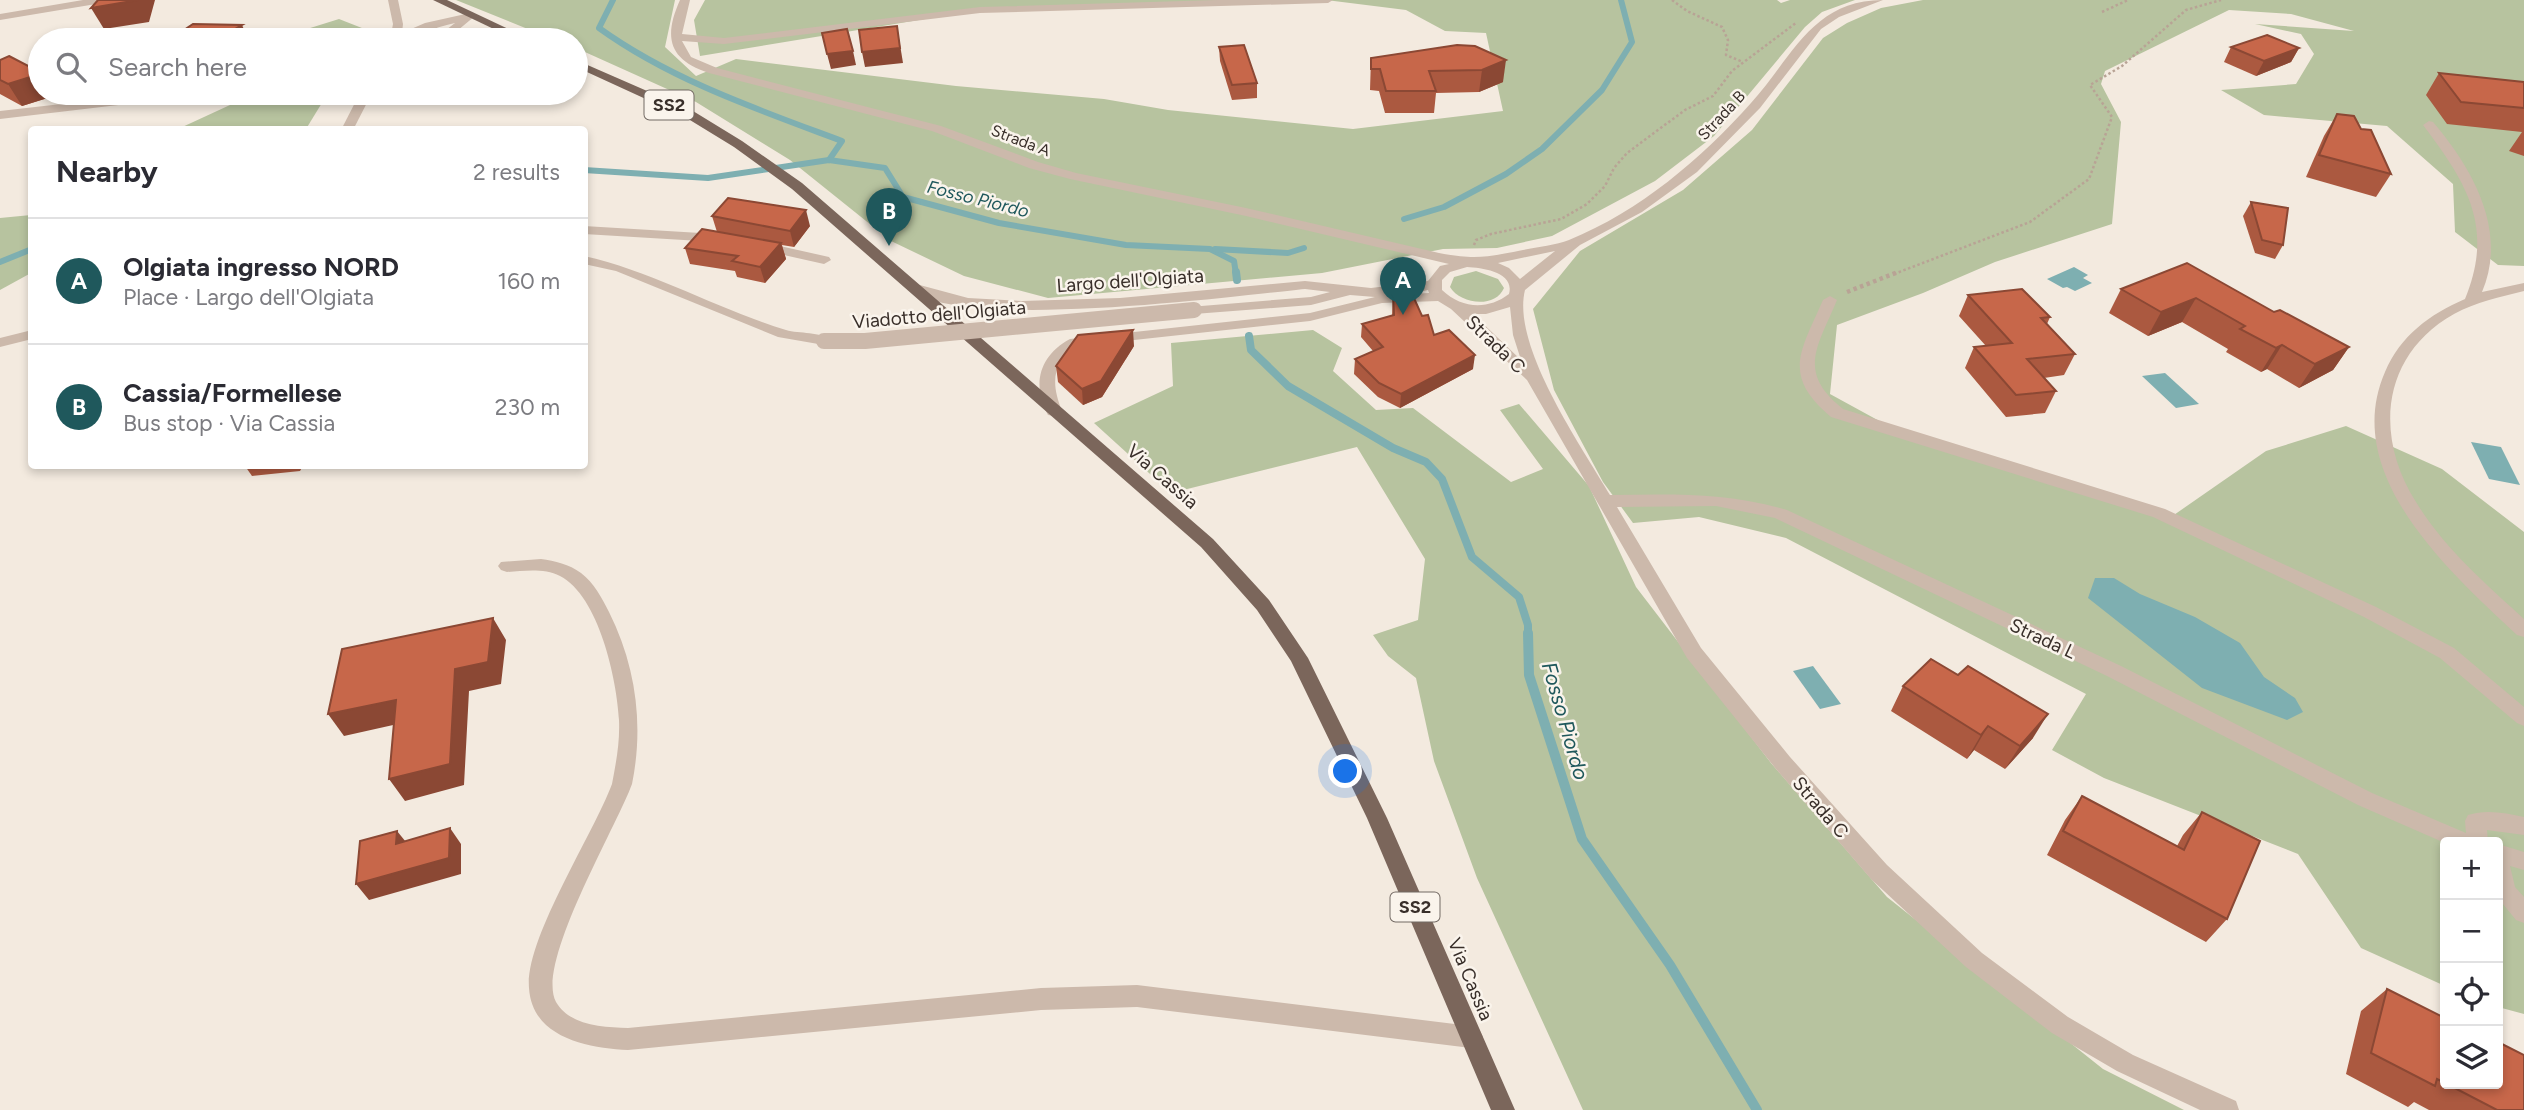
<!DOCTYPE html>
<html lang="en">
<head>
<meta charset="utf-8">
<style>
	:root { --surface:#fff; --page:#f7f7f7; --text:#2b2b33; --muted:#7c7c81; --line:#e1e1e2; --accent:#1f585c }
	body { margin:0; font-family:Figtree,sans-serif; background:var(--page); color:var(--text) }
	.controls { position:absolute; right:21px; bottom:21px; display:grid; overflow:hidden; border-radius:7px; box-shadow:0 4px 10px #0003 }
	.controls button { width:63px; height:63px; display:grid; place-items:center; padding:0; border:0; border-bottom:2px solid var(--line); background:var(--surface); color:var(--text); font:35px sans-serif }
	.you { position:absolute; left:1346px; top:772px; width:24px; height:24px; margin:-18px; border:5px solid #fff; border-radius:50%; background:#1a73e8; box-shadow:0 0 0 10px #1a73e833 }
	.badge { display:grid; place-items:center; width:46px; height:46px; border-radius:50%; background:var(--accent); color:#fff; font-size:23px; font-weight:700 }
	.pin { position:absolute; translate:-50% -58px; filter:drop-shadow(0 2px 4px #0008) }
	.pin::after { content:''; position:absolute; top:37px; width:24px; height:21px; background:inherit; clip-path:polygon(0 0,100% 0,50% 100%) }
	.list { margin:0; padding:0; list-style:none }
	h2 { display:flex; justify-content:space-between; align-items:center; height:91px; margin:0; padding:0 28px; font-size:30px }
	h2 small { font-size:23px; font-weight:400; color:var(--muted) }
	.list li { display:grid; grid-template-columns:46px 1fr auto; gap:21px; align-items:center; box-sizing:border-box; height:126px; padding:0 28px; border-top:2px solid var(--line) }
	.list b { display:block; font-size:26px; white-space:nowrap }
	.list p { margin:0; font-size:23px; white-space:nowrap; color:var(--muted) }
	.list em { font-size:23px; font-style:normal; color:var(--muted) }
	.icon { flex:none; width:38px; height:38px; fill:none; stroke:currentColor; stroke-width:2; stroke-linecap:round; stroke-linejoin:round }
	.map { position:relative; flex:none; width:2524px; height:1110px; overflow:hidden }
	.search { position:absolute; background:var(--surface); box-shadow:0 4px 10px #0003; left:28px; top:28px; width:560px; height:77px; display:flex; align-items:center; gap:18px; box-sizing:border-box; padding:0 24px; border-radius:38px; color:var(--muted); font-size:26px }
	.panel { position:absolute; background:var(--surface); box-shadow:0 4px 10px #0003; left:28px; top:126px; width:560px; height:343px; border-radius:7px }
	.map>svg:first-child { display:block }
	.green { fill:#b7c39f }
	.water { fill:#7eafb1 }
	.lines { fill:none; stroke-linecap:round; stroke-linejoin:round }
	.stream-far2 { stroke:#7eafb1; stroke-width:6 }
	.stream-far1 { stroke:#7eafb1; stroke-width:8 }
	.stream { stroke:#7eafb1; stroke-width:10 }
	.path-far1 { stroke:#b8a395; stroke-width:2.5; stroke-dasharray:2.5 2.5; stroke-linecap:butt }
	.path { stroke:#b8a395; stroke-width:4.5; stroke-dasharray:3.5 3.5; stroke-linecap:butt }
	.minor { fill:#ccb9ab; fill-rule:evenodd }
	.major { fill:#7b665b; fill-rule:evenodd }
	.minor-bridge { stroke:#ccb9ab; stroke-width:16 }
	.wall { fill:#ab5940 }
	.shaded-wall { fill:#8b4834 }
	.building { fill:#c7674a; stroke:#8b4834; stroke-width:2 }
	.labels { text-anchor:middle; stroke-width:5; stroke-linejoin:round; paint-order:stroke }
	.far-street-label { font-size:16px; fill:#392f2a; stroke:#faf4ec }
	.shield { fill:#faf4ec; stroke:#736a64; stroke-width:2 }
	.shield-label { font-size:18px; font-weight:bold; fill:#392f2a }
	.far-water-label { font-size:18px; font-style:italic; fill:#1f585c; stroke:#faf4ec }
	.street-label { font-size:19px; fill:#392f2a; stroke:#faf4ec }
	.water-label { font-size:21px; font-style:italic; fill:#1f585c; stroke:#faf4ec }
</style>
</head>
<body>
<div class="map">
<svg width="2524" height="1110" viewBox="0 0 2524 1110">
	<rect width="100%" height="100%" fill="#f3eadf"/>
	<g class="green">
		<polygon points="456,0 675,0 665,47 696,76 736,59 956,86 1104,99 1168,110 1353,129 1503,111 1486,33 1445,31 1406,10 1326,0 980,10 700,56 694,20 705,0 1777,0 1781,3 1790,0 1855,0 1822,12 1805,27 1714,136 1655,181 1552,236 1497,248 1443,249 1322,273 1048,298 964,276 891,241 790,160 696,102 576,48 576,40 555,40"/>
		<polygon points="1923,0 2524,0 2524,266 2498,265 2455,232 2453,184 2387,126 2264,115 2221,90 2296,84 2314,54 2301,34 2255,24 2354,31 2291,14 2229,10 2105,71 2101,84 2121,122 2112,224 1995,262 1923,293 1837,325 1830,394 1883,423 2171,517 2266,451 2346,426 2442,469 2524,532 2524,1014 2498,1007 2498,842 2445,842 2445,986 2361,948 2298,854 2104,778 2052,750 2086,694 1786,538 1699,517 1633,523 1603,482 1554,390 1533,309 1580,251 1683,190 1752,130 1823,38 1847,23 1881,8"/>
		<polygon points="339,19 367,30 360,40 315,40 307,29"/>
		<polygon points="256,93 328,93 306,129 178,129"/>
		<polygon points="31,215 31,273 0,290 0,218"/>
		<path d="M1476 271 1498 279 1504 288C1495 309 1460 304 1450 287L1454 277Z"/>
		<polygon points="1313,330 1342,348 1333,371 1376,410 1413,408 1511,482 1543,469 1500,410 1519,404 1589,486 1636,587 1771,763 1887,897 2103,1069 2184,1110 1583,1110 1477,878 1434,761 1416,678 1388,656 1373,635 1418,620 1425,559 1357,447 1171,493 1094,423 1173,386 1171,343"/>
	</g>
	<g class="water">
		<polygon points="2074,267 2088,275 2083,278 2092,283 2075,291 2067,287 2063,288 2047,279"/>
		<polygon points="2165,373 2199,404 2176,408 2142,376"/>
		<polygon points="2471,442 2501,447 2520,485 2489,479"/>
		<polygon points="2095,578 2114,578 2140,594 2195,617 2240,643 2264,677 2295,698 2303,712 2287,720 2202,688 2088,598"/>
		<polygon points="1813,666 1841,704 1820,709 1793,671"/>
	</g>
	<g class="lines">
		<g class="stream-far2">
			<path d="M613 0 599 28C671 80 759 110 842 141L829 160"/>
			<polyline points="584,170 708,178 829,160 885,168 903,197 999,223 1126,245 1210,249 1234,261 1236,274"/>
			<polyline points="1404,219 1444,207 1506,174 1542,149 1602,90 1632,42 1621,0"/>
			<polyline points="1215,249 1288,253 1304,248"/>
			<polyline points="0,262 32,249"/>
		</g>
		<g class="stream-far1">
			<polyline points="1236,272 1237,280"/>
			<polyline points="1249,336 1251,350 1288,386 1393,448 1426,462 1442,479 1472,557 1519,597 1528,625 1528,635"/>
		</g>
		<polyline class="stream" points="1528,633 1529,675 1582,839 1670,965 1757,1110"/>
		<g class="path-far1">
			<polyline points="1672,0 1687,11 1722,27 1728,40 1726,55 1743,62"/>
			<polyline points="2102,12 2128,0"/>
			<polyline points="1474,245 1476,240 1491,234 1561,219 1587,204 1605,186 1614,168 1627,153 1685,110 1713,96 1732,71 1796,23"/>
			<polyline points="1894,274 2030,222 2089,179 2112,117 2090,85 2122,66 2186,10 2221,0"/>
		</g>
		<polyline class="path" points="1847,292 1898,272"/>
		<g class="minor">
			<polygon points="83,0 107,0 102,3 0,20 0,14"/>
			<path d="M388 0H398L403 24 402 33 425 23 470 13 475 16 446 40H433L455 23C433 27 412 40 390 40L393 24Z"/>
			<path d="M680 0H690L682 34 724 38 980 7 1217 0H1333L1328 3 980 13 724 44 682 41 691 57 717 68 941 126 1038 162 1076 173 1246 208 1439 253C1475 260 1488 257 1523 250 1537 247 1556 245 1569 240 1640 211 1701 159 1751 103 1792 58 1812 0 1883 0L1839 17 1821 29 1760 108 1697 172 1642 212 1580 245 1525 290C1511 346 1582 447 1610 495 1671 494 1728 492 1787 510L2121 666 2372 793 2466 833 2465 821 2468 815C2486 809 2506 813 2524 817V835L2487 830 2488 842 2445 843 2358 805 2107 676 1775 518 1716 506 1617 507 1701 648 1790 757 1887 865 1982 953 2068 1017 2133 1055 2236 1101 2239 1110H2200L2117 1071 2052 1033 1966 967 1871 879 1776 769 1687 658 1527 380 1451 309 1438 301 1382 303 1310 321 1079 346C1051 361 1051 384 1062 411L1054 416 1048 415C1031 384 1040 355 1070 339L1310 313 1375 297 1350 295 1311 305 1194 314 1189 313 1187 310 1189 307 1311 297 1330 292 1305 289C1236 296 955 333 909 288L916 284 968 298 1022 301 1120 298 1305 281 1371 288 1428 281 1440 266 1449 264 1246 216 1070 179 1029 168 932 131 709 73C669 60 663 38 680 0ZM1555 251 1520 279 1509 268 1498 263ZM1467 267C1483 268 1515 272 1509 294 1488 310 1462 309 1442 290V280L1450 272ZM1428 290 1429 293 1410 294ZM1510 307 1513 335 1521 360 1473 314H1486Z"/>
			<polygon points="466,37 505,37 511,40 460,40"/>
			<polygon points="158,93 192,93 186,97 0,119 0,111"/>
			<polygon points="360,93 372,93 353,130 341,130"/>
			<path d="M2429 121 2433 122C2473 169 2508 231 2482 292L2524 283V291C2500 297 2476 302 2454 314 2381 355 2374 436 2416 502 2444 548 2485 583 2524 619V637L2517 635C2450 572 2340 475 2385 372 2400 336 2430 314 2465 299 2495 226 2466 182 2423 125Z"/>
			<polygon points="584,226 717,234 724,238 717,242 584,234"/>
			<polygon points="762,242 829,257 831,260 824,264 757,249 755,246"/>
			<path d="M584 256C655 272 717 309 786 330 799 334 821 331 831 341L824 345 778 337 616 271 584 264Z"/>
			<path d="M1830 296 1837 300C1818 346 1796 372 1843 409L2165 509 2376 607 2454 648 2524 707V726L2517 723 2440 658 2364 617 2153 517 1831 417C1781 375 1801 351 1823 300Z"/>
			<polygon points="32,330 32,339 0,347 0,338"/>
			<path d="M541 559C555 561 569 564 581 573 594 583 602 598 609 612 636 666 644 725 632 784 616 828 535 964 556 1002 570 1026 603 1027 628 1028L1041 988 1137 985 1471 1026 1479 1029 1483 1037 1479 1045 1471 1048 1137 1007 1041 1010 628 1050C588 1048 532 1038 529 988 525 939 593 835 612 784 616 763 620 742 619 720 617 680 599 596 560 576 544 568 524 571 507 572L501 570 498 566 501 562Z"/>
			<polygon points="2498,844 2524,852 2524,870 2510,866 2515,887 2524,897 2524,923 2516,920 2498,898"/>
		</g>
		<g class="major">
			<polygon points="433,0 447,0 532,40 517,40"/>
			<polygon points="576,60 693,111 742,141 802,183 1213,539 1269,600 1308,658 1387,818 1515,1110 1491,1110 1367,818 1291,661 1257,610 1201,547 792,189 734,147 685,117 576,67"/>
		</g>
		<polyline class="minor-bridge" points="824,341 865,341 1194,310"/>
	</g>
	<g class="wall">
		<polygon points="1457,45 1503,82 1479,92 1436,93 1434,113 1385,113 1379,91 1370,90 1371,58"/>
		<polygon points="1219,47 1257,83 1257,98 1232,100 1220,61"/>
		<polygon points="2231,47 2299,48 2291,62 2256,76 2224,62"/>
		<polygon points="0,60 40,93 56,93 57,95 22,106 0,94"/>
		<polygon points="2439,73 2524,82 2524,156 2509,151 2522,132 2447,124 2426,95"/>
		<polygon points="2337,114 2361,129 2391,174 2376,197 2306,177 2324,136"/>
		<polygon points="2251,202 2283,245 2275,259 2255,253 2243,216"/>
		<polygon points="712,216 810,226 794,247 782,245 786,259 765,283 737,277 735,271 690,264 685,248 717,232"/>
		<polygon points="2187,263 2274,312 2349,347 2333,370 2299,388 2267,369 2261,372 2226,352 2228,349 2182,322 2148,336 2109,313 2121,289"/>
		<polygon points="1393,294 1422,316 1434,335 1473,369 1400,408 1378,397 1354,374 1355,359 1373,351 1361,337 1362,324 1392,316"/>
		<polygon points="1968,295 2050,317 2047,324 2075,354 2064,375 2044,378 2056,391 2045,413 2006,417 1965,368 1974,347 1986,346 1959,316"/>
		<polygon points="1134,346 1102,397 1083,405 1058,382 1056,366"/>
		<polygon points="245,466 303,466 300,471 252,476"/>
		<polygon points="1903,686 2033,738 2005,769 1974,750 1967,759 1891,711"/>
		<polygon points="2082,796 2177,846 2183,835 2202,812 2227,919 2206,942 2047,855 2065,820"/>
		<polygon points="2387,989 2445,1018 2445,1084 2498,1084 2498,1045 2500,1043 2524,1110 2429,1110 2414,1102 2408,1107 2346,1074 2361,1011"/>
	</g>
	<g class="shaded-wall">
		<polygon points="138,0 155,0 149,22 104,29 91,8"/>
		<polygon points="242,25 249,40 215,40"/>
		<polygon points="897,26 903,63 865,67 862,52"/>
		<polygon points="2299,48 2291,62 2256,76 2264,61"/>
		<polygon points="853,51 856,65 831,69 827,54"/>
		<polygon points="1506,60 1503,82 1479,92 1482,70"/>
		<polygon points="40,74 40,93 56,93 57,95 22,106 8,84"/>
		<polygon points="806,210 810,226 794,247 790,231"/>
		<polygon points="781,243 786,259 765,283 760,267"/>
		<polygon points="2196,298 2182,322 2148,336 2161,312"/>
		<polygon points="1133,330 1134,346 1102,397 1083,405 1082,389"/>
		<polygon points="2282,345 2267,369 2261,372 2276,348"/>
		<polygon points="2349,347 2333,370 2299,388 2315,364"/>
		<polygon points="1475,355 1473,369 1400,408 1401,394"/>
		<polygon points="493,618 506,640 501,684 469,691 464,785 405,801 389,779 455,669"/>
		<polygon points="396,700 411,721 344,736 328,714"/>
		<polygon points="2048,714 2033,738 2005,769 2020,746"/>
		<polygon points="1988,726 1974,750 1967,759 1981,735"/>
		<polygon points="450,828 461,844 461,874 369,900 356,884"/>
		<polygon points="397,831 410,847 396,844"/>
	</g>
	<g class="building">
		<polygon points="98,0 138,0 91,8"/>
		<polygon points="193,24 242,25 215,40 169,40"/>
		<polygon points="897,26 900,48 862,52 859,30"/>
		<polygon points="847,29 853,51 827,54 822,33"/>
		<polygon points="2267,35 2299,48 2264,61 2231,47"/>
		<polygon points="1244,45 1257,83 1232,85 1219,47"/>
		<polygon points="1457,45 1475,46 1506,60 1482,70 1429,71 1436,91 1386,91 1380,69 1371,69 1371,58"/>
		<polygon points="9,56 40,72 40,74 8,84 0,80 0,60"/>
		<polygon points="2439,73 2524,82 2524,108 2461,102"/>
		<polygon points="2337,114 2354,116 2361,129 2371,130 2391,174 2319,155"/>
		<polygon points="728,198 806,210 790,231 712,216"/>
		<polygon points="2251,202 2288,208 2283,245 2262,240"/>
		<polygon points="702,229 781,243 760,267 732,261 738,256 685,248"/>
		<polygon points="2187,263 2274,312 2280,310 2349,347 2315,364 2282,345 2276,348 2240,329 2245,326 2196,298 2161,312 2121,289"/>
		<polygon points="2022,289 2050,317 2041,318 2075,354 2027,359 2056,391 2016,395 1974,347 2012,343 1968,295"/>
		<polygon points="1393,294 1413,296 1422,316 1428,315 1434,335 1449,330 1475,355 1401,394 1379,383 1355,359 1383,347 1362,324 1394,315"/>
		<polygon points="1133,330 1101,381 1082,389 1056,366 1078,335"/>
		<polygon points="493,618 488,662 455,669 450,764 389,779 396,700 328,714 342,649"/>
		<polygon points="1931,659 1958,675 1968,666 2048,714 2020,746 1988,726 1981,735 1903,686"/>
		<polygon points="2082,796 2184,850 2202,812 2260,841 2227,919 2063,831"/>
		<polygon points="450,828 449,858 356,884 360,841 397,831 396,844"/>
		<polygon points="2387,989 2445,1018 2445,1083 2437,1079 2435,1086 2371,1053"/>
		<polygon points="2500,1043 2524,1055 2524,1110 2497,1110 2447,1084 2498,1084 2498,1059"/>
	</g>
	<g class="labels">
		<g class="far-street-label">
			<text transform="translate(1721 115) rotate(-47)" y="6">Strada B</text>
			<text transform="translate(1021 140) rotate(21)" y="6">Strada A</text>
		</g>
		<g class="shield">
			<rect x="644.5" y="90.5" width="49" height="29" rx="5"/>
			<rect x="1390.5" y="892.5" width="49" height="29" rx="5"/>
		</g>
		<g class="shield-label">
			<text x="669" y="111">SS2</text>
			<text x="1415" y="913">SS2</text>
		</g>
		<g class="far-water-label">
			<text transform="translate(978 199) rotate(14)" y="6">Fosso Piordo</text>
		</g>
		<g class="street-label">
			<text transform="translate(1130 280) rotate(-4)" y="7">Largo dell'Olgiata</text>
			<text transform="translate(939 314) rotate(-5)" y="7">Viadotto dell'Olgiata</text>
			<text transform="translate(1496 344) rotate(44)" y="7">Strada C</text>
			<text transform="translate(1163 476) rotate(41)" y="7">Via Cassia</text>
			<text transform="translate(2043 638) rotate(25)" y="7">Strada L</text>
			<text transform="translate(1821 807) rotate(49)" y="7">Strada C</text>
			<text transform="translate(1471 979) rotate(67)" y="7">Via Cassia</text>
		</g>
		<g class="water-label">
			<text transform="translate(1565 721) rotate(74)" y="7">Fosso Piordo</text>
		</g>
	</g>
</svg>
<div class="controls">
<button>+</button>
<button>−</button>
<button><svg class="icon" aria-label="locate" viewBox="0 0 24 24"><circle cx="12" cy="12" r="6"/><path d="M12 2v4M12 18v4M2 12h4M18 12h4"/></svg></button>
<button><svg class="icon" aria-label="layers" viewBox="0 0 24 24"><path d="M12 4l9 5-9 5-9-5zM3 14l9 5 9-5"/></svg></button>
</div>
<div class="you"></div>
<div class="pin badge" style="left:1403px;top:315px">A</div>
<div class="pin badge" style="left:889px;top:246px">B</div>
<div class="search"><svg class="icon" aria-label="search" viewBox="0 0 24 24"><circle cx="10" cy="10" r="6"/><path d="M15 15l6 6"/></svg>Search here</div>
<section class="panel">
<h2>Nearby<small>2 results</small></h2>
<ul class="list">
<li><span class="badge">A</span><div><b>Olgiata ingresso NORD</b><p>Place · Largo dell'Olgiata</p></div><em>160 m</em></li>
<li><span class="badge">B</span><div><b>Cassia/Formellese</b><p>Bus stop · Via Cassia</p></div><em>230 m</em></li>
</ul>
</section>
</div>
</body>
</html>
